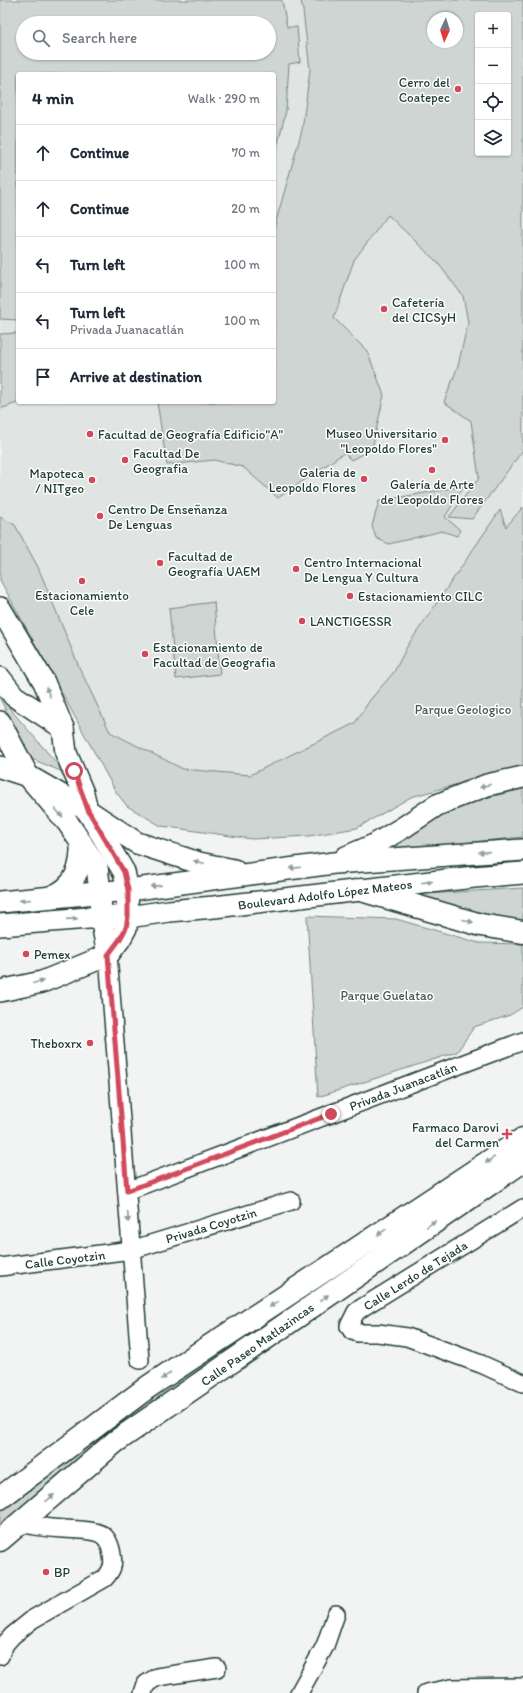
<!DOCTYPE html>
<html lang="en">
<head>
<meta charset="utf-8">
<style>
	:root { --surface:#fff; --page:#f2f2f3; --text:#1f2937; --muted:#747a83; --line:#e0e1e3 }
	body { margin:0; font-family:Itim,sans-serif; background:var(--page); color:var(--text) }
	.controls { position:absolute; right:12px; top:12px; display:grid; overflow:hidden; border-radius:4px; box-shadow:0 1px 3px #0004 }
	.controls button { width:36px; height:36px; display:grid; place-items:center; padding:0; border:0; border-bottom:1px solid var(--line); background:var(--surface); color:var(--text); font:20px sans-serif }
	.compass { position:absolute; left:427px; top:12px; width:36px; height:36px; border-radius:50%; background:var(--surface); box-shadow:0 1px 3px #0004; rotate:184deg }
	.stop { position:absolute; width:12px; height:12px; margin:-9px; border:3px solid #d1495b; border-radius:50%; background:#fff }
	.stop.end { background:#d1495b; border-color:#fff; box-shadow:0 1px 4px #0008 }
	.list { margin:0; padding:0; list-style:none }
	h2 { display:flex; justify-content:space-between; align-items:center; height:52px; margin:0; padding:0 16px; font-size:17px }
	h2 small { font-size:13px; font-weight:400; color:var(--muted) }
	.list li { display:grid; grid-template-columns:26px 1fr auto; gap:12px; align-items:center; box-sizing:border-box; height:56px; padding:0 16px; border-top:1px solid var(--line) }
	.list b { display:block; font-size:15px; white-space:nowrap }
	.list p { margin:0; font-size:13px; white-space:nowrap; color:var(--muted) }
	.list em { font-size:13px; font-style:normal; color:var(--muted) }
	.icon { flex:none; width:22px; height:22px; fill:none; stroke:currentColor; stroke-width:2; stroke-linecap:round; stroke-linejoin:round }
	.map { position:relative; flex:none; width:523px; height:1693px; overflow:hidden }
	.search { position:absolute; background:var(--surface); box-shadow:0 1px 3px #0004; left:16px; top:16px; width:260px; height:44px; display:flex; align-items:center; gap:10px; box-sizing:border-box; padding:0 14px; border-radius:22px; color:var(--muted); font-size:15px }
	.panel { position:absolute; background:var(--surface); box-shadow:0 1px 3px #0004; left:16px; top:72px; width:260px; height:332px; border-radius:4px }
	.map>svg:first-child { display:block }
	.built { fill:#e0e4e3; fill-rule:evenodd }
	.green { fill:#ced5d3; stroke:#768984; fill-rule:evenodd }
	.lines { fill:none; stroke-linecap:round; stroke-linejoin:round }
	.minor-casing { stroke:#1f3d34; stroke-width:20 }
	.major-casing { stroke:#1f3d34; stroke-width:24 }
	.highway-casing { stroke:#1f3d34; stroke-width:25 }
	.minor { stroke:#fff; stroke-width:17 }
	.major { stroke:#fff; stroke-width:21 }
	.highway { stroke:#fff; stroke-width:22 }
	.oneway { fill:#8f9e9a }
	.route { stroke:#d1495b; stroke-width:5 }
	.poi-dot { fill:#d1495b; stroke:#fff; stroke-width:1.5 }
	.labels { text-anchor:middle; stroke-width:3; stroke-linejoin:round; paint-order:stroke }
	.poi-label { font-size:13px; fill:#1f3d34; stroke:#fff; text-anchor:start }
	.park-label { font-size:13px; fill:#425b54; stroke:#fff }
	.street-label { font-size:13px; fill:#1f3d34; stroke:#fff }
</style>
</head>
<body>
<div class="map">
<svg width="523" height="1693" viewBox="0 0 523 1693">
	<rect width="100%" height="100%" fill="#f2f3f3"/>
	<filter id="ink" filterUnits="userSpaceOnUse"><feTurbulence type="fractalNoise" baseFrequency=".025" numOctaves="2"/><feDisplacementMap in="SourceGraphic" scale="8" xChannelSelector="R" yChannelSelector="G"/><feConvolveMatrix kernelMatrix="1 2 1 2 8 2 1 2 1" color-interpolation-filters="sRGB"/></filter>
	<g filter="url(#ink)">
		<path class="built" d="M0 0H523V766L144 799 0 580ZM478 15H508V153H478ZM433 18H457V42H433ZM23 23H269V53H23ZM18 74H274V402H18Z"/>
		<g class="green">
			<path d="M0 0H282L287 27H297L300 62 289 64 286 111 274 159V74H18V320L0 319ZM23 23H269V53H23Z"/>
			<path d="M301 0H523V450L472 519 449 517 479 478 471 421 444 402 458 366 468 322 463 296 437 262 388 215 354 260 334 318 367 351 384 395 372 449 351 460 344 453 278 498 243 467 214 460 167 465 157 402H274V228L302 130 310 70 303 11ZM478 15H508V153H478ZM433 18H457V42H433Z"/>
			<polygon points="18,333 18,402 20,402 0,409 0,334"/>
			<polygon points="464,486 445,517 460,530 457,536 442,531 389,544 376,538 372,526 379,501"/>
			<polygon points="523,507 523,766 411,797 357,828 309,836 252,839 161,826 127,806 116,792 0,580 0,517 15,525 38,567 79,667 110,732 183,769 250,775 355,723 370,700 394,672 408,645 500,510 506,527"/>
			<polygon points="214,602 220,674 176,679 169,608"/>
			<polygon points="0,692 11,710 65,773 32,759 0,699"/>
			<polygon points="523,789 523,837 380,851 456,805"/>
			<polygon points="523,888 523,922 506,921 409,895"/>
			<polygon points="307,916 396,919 479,943 523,944 523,1007 510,1015 474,1027 457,1052 318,1097"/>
			<polygon points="523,1147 176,1391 0,1525 0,1503 234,1340"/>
		</g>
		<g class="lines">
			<defs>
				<g id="minor">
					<polyline points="108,955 140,1360"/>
					<polyline points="127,1191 523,1041"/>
					<polyline points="523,1208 363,1307 356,1312 349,1326 352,1331 358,1333 378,1333 407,1337 481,1364 523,1383"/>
					<polyline points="0,1267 131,1250 291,1201"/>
					<path d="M0 1656 5 1644 12 1636 33 1619 105 1578C112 1570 114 1565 112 1555 111 1548 108 1538 101 1534 90 1529 76 1530 64 1529 49 1528 35 1527 21 1523"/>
					<polyline points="143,1693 146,1684 157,1677 217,1668"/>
					<polyline points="299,1693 325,1646 336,1614"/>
					<polyline points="426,1693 451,1688 523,1687"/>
				</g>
				<g id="major">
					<polyline points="0,608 44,682 63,728 66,753 83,793 87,810 124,872 128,890 126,928 120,939 108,955 42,982 0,991"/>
					<polyline points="0,678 14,696 63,728"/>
					<polyline points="0,722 28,776 68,823 97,867 100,892 101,917 108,955"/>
					<polyline points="0,767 28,776 87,810 137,843 199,863 234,870"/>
					<polyline points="346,857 374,845 404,827 437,805 487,785 523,777"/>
					<path d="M50 897C76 888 82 867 81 842"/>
					<polyline points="0,902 128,890 334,863 523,850"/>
					<polyline points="0,925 101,917 128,917 169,911 214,907 474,877 523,873"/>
				</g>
				<g id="highway">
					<polyline points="361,890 481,925 523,932"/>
					<polyline points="0,1498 148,1387 523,1139"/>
					<polyline points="0,1540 115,1442 523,1161"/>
				</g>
			</defs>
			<use href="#minor" class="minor-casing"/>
			<use href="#major" class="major-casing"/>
			<use href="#highway" class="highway-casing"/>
			<use href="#minor" class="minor"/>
			<use href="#major" class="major"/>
			<use href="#highway" class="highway"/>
		</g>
		<defs><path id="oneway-solid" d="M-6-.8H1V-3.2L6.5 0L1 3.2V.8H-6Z"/></defs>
		<g class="oneway">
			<use href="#oneway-solid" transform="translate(48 692) rotate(-113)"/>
			<use href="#oneway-solid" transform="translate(485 786) rotate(162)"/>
			<use href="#oneway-solid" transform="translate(59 813) rotate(48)"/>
			<use href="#oneway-solid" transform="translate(484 852) rotate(176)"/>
			<use href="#oneway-solid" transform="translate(199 862) rotate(-166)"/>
			<use href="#oneway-solid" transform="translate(295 868) rotate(173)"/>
			<use href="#oneway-solid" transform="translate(427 882) rotate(-7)"/>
			<use href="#oneway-solid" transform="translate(156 886) rotate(172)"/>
			<use href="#oneway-solid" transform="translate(25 900) rotate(175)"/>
			<use href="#oneway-solid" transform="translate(72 919) rotate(-4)"/>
			<use href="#oneway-solid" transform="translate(468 921) rotate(16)"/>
			<use href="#oneway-solid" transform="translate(38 982) rotate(-14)"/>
			<use href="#oneway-solid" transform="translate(490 1160) rotate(146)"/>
			<use href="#oneway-solid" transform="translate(128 1217) rotate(86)"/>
			<use href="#oneway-solid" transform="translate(431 1224) rotate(-35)"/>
			<use href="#oneway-solid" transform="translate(382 1232) rotate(146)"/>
			<use href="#oneway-solid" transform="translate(324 1298) rotate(-35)"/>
			<use href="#oneway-solid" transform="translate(274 1304) rotate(146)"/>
			<use href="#oneway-solid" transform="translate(166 1376) rotate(146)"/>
			<use href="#oneway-solid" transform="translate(50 1498) rotate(-41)"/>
		</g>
	</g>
	<g class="lines" filter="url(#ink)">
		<polyline class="route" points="74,771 88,810 124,872 128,890 128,917 126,928 120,939 108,955 127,1191 331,1114"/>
	</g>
	<g class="poi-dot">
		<circle cx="458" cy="89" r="4"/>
		<circle cx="384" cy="309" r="4"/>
		<circle cx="90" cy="434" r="4"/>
		<circle cx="445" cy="440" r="4"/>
		<circle cx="125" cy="460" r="4"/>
		<circle cx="432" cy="470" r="4"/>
		<circle cx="364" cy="479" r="4"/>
		<circle cx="92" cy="480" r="4"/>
		<circle cx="100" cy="516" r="4"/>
		<circle cx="160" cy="563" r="4"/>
		<circle cx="296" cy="569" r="4"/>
		<circle cx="82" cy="581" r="4"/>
		<circle cx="350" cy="596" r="4"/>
		<circle cx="302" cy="621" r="4"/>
		<circle cx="145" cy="654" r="4"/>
		<circle cx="26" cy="954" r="4"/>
		<circle cx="90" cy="1043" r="4"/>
		<path d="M505 1128h4v4h4v4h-4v4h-4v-4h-4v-4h4z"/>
		<circle cx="46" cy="1572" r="4"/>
	</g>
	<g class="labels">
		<g class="poi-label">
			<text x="450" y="87" text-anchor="end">Cerro del<tspan x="450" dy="15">Coatepec</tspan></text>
			<text x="392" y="307">Cafetería<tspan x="392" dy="15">del CICSyH</tspan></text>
			<text x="437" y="438" text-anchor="end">Museo Universitario<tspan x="437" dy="15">"Leopoldo Flores"</tspan></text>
			<text x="98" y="439">Facultad de Geografía Edificio"A"</text>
			<text x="133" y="458">Facultad De<tspan x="133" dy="15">Geografia</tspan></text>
			<text x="356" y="477" text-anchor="end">Galeria de<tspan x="356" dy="15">Leopoldo Flores</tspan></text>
			<text x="84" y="478" text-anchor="end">Mapoteca<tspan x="84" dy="15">/ NITgeo</tspan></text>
			<text x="432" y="489" text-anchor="middle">Galería de Arte<tspan x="432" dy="15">de Leopoldo Flores</tspan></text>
			<text x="108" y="514">Centro De Enseñanza<tspan x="108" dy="15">De Lenguas</tspan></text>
			<text x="168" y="561">Facultad de<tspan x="168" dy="15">Geografía UAEM</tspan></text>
			<text x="304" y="567">Centro Internacional<tspan x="304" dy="15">De Lengua Y Cultura</tspan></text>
			<text x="82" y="600" text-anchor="middle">Estacionamiento<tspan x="82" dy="15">Cele</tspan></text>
			<text x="358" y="601">Estacionamiento CILC</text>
			<text x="310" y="626">LANCTIGESSR</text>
			<text x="153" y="652">Estacionamiento de<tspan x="153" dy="15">Facultad de Geografia</tspan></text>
			<text x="34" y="959">Pemex</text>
			<text x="82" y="1048" text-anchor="end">Theboxrx</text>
			<text x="499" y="1132" text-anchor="end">Farmaco Darovi<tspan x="499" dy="15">del Carmen</tspan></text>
			<text x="54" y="1577">BP</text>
		</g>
		<g class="park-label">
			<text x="463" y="714">Parque Geologico</text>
			<text x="387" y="1000">Parque Guelatao</text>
		</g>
		<g class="street-label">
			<text transform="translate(325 894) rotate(-7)" y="5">Boulevard Adolfo López Mateos</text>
			<text transform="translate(403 1086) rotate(-21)" y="5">Privada Juanacatlán</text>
			<text transform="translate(211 1225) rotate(-17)" y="5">Privada Coyotzin</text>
			<text transform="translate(65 1259) rotate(-7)" y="5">Calle Coyotzin</text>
			<text transform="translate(415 1275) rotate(-32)" y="5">Calle Lerdo de Tejada</text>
			<text transform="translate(257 1344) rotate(-35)" y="5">Calle Paseo Matlazincas</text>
		</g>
	</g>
</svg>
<div class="controls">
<button>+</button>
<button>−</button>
<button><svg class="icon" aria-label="locate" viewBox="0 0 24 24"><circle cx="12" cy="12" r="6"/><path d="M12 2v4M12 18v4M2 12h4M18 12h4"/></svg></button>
<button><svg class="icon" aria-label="layers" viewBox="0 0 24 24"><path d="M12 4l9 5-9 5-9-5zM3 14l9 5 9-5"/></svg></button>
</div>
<svg class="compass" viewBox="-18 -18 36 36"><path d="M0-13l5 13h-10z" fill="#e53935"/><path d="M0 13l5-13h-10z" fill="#747a83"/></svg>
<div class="stop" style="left:74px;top:771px"></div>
<div class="stop end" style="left:331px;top:1114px"></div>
<div class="search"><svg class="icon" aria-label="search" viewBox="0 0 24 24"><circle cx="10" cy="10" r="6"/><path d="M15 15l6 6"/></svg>Search here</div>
<section class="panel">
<h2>4 min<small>Walk · 290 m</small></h2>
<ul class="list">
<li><svg class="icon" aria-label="ahead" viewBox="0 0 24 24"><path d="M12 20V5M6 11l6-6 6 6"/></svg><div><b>Continue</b></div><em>70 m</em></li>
<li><svg class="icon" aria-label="ahead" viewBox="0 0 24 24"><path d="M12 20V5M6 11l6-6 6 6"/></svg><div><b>Continue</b></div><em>20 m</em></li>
<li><svg class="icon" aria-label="left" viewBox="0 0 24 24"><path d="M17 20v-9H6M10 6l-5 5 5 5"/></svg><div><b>Turn left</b></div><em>100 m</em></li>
<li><svg class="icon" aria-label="left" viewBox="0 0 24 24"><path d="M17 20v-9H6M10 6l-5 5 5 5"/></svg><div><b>Turn left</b><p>Privada Juanacatlán</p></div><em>100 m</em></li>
<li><svg class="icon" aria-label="arrive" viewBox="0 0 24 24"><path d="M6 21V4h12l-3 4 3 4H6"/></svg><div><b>Arrive at destination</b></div></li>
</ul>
</section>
</div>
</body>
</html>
